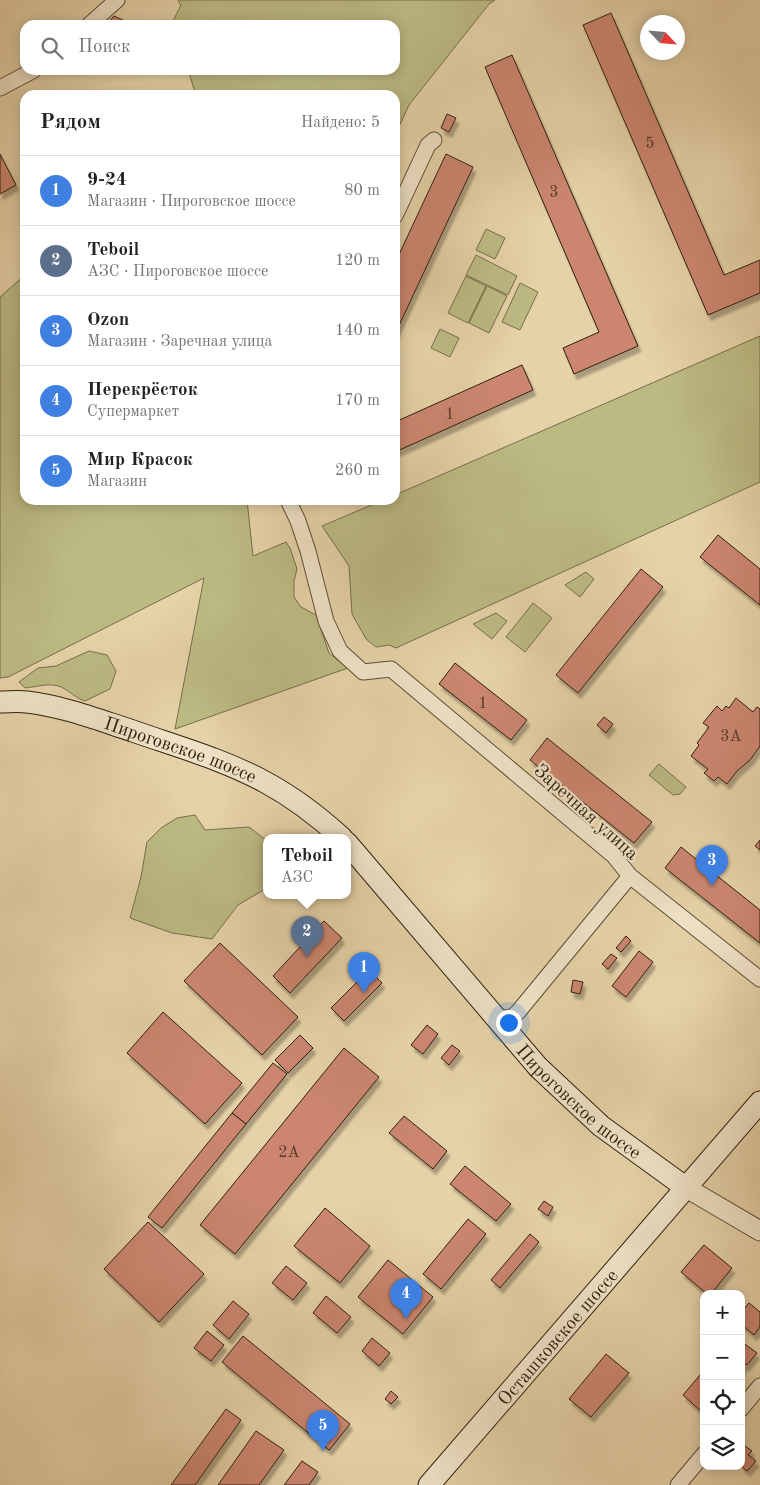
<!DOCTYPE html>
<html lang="ru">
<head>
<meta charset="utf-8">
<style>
	:root { --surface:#fff; --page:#f2f2f2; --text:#202124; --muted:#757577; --line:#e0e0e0; --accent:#0b8043 }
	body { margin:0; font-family:"Old Standard TT",serif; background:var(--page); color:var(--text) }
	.controls { position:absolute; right:15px; bottom:15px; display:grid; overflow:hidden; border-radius:10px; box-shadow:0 2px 12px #0003 }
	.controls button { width:45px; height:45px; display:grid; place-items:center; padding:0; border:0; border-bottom:1px solid var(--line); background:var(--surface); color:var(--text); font:25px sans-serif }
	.compass { position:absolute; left:640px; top:15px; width:45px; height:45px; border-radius:50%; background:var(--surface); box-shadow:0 2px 12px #0003; rotate:116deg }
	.you { position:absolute; left:508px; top:1022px; width:18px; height:18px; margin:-12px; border:4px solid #fff; border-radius:50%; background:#1a73e8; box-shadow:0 0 0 8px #1a73e833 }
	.badge { display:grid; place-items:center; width:32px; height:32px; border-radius:50%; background:var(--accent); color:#fff; font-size:16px; font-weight:700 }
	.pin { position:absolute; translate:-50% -41px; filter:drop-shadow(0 1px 2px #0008) }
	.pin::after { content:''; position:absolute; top:26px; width:18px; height:15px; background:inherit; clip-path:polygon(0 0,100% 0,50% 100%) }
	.popup { position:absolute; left:263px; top:834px; width:88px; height:65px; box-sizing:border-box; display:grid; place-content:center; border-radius:10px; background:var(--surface); filter:drop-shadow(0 1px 4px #0005); font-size:16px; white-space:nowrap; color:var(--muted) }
	.popup b { font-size:19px; color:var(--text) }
	.popup::after { content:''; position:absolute; left:50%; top:100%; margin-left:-10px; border:10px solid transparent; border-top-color:var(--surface) }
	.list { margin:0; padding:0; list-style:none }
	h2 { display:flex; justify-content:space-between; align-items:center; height:65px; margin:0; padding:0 20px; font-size:21px }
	h2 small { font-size:16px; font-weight:400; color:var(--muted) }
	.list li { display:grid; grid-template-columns:32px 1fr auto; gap:15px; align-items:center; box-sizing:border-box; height:70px; padding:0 20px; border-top:1px solid var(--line) }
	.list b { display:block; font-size:19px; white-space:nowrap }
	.list p { margin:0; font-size:16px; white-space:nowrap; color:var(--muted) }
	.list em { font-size:16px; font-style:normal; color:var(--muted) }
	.icon { flex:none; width:28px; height:28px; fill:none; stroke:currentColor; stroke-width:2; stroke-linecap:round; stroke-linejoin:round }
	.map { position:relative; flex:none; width:760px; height:1485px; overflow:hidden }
	.search { position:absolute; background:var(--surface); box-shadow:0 2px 12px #0003; left:20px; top:20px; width:380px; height:55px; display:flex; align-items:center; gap:12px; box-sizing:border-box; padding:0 18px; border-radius:15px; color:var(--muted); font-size:19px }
	.panel { position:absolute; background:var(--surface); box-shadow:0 2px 12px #0003; left:20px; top:90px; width:380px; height:415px; border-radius:15px }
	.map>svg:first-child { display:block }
	.green { fill:#bcba83; stroke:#766e4a }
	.building { fill:#cc866f; stroke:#2f2110; filter:url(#shadow) }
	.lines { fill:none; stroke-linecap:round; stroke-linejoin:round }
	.minor-casing { stroke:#5d4d36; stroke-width:17 }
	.tertiary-casing { stroke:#5d4d36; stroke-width:21 }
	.secondary-casing { stroke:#2f2110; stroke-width:23 }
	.minor { stroke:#efe2c6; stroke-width:15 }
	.tertiary { stroke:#efe2c6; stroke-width:19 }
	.secondary { stroke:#efe2c6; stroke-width:21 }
	.labels { text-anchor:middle; stroke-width:4.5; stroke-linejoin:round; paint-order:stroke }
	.number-label { font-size:16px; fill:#563a28 }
	.street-label { font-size:19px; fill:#2f2110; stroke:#efe2c6 }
</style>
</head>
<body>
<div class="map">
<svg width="760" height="1485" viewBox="0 0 760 1485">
	<defs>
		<filter id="shadow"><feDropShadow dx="3" dy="5.5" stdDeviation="1" flood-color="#0004"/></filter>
	</defs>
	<rect width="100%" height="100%" fill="#e6d2a8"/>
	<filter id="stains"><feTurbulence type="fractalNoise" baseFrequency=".004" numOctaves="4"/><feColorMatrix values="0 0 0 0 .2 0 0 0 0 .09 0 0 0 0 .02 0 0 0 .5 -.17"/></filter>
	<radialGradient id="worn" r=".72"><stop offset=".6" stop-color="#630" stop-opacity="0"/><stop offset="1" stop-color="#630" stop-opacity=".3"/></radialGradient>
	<g class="green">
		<polygon points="178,0 495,0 489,4 409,105 395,135 395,95 196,95 188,70 395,70 395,25 171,25 181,5"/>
		<polygon points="486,229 505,238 495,259 476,250"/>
		<polygon points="476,255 517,276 508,295 466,275"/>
		<polygon points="25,275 25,500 247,500 253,556 286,542 290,548 297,569 294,581 294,597 301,607 316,615 329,653 348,668 175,729 204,578 8,677 0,678 0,297"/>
		<polygon points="466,276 486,286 468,323 448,313"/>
		<polygon points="520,283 538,292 520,330 502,322"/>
		<polygon points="487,286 507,296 489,333 469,323"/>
		<polygon points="440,329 459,338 450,357 431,348"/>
		<polygon points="760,336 760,482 396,648 389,645 376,647 366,639 352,614 349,566 322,526 383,500 395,500 395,495"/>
		<polygon points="586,572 594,579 580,597 565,585"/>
		<polygon points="533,603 552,618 525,652 506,637"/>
		<polygon points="496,613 507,621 492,639 473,624"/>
		<path d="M89 651 107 655 116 671 110 689 85 701C75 698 70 691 61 687 50 682 36 687 25 688L19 682 38 668 56 666Z"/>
		<polygon points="659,764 686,787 680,794 673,795 649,775"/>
		<polygon points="195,815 205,830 249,827 267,841 267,888 238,905 212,939 172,933 130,918 141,877 147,842 161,828 177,818"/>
	</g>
	<g class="building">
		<polygon points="611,13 724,275 760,260 760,293 708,315 583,25"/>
		<polygon points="114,16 129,23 128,25 106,25"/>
		<polygon points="512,55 638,346 574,374 563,348 599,332 485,67"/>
		<polygon points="447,114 456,118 449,132 441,128"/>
		<polygon points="0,154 16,185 0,194"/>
		<polygon points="446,154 473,167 395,334 395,263"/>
		<polygon points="522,365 533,390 395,452 395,422"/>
		<polygon points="718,535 760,569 760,605 700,557"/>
		<polygon points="641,569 663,587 578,693 556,675"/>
		<polygon points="455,663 527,720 511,740 439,684"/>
		<polygon points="736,698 753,712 757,707 760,709 760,746 750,760 737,771 727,784 718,777 714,781 704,773 708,769 691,756 699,745 697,743 709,727 703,723 717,706 722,711 726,706 729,708"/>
		<polygon points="604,717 613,724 606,733 597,725"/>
		<polygon points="547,738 652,822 634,843 530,760"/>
		<polygon points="760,840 760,850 755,846"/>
		<polygon points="681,847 760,910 760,943 665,868"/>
		<polygon points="324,921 342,938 290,993 273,976"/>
		<polygon points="626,936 631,941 621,952 616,948"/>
		<polygon points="220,943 298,1017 262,1055 184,981"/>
		<polygon points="639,951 653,962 626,997 612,986"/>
		<polygon points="611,954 617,958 608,969 602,964"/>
		<polygon points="369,970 382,983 344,1021 331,1008"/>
		<polygon points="573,980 583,982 580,994 571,992"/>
		<polygon points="163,1012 242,1083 205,1124 127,1053"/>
		<polygon points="427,1025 438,1034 423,1054 411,1045"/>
		<polygon points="300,1035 313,1048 288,1073 275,1060"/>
		<polygon points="452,1045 460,1051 449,1065 441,1058"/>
		<polygon points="344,1048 379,1077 235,1254 200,1225"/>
		<polygon points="273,1063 287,1074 246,1124 232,1113"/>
		<polygon points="232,1113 246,1124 162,1228 148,1217"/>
		<polygon points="404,1116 447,1151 433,1169 389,1133"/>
		<polygon points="465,1166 511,1204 496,1221 450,1184"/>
		<polygon points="544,1201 553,1207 548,1216 538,1209"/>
		<polygon points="325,1208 370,1246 340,1283 294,1246"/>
		<polygon points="468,1219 486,1234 441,1289 423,1274"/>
		<polygon points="148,1222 204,1274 159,1322 104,1269"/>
		<polygon points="530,1234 539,1242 500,1288 491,1280"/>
		<polygon points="704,1245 732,1268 711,1294 707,1294 681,1272"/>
		<polygon points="388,1260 433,1297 403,1334 358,1297"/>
		<polygon points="286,1266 307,1283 293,1300 272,1283"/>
		<polygon points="326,1296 351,1317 337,1333 313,1313"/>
		<polygon points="233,1301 249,1314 229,1339 213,1325"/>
		<polygon points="749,1303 760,1312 760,1327 754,1335 741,1324 741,1312"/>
		<polygon points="207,1331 224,1345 211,1361 194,1348"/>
		<polygon points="243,1336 350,1424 329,1450 222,1362"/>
		<polygon points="372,1338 390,1353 379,1366 362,1351"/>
		<polygon points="742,1342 757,1353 747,1365 745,1364 741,1369"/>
		<polygon points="606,1354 629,1373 591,1417 569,1399"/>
		<polygon points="700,1375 704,1378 703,1413 683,1395"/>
		<polygon points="391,1391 398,1397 391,1404 385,1399"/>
		<polygon points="226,1409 241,1420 195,1485 171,1485"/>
		<polygon points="256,1431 284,1450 259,1485 218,1485"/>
		<polygon points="741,1443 752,1451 748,1455 756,1461 747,1471 741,1466"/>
		<polygon points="302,1461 318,1472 309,1485 284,1485"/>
	</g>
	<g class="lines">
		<defs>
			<g id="minor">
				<polyline points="89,25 117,0"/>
				<polyline points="0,88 34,70"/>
				<polyline points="395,216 428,145 434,140"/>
				<polyline points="288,500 298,521 308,551 326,621 340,651 363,672 391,669 614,856 630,876 760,979"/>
				<polyline points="494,1017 511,1018 518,1012 630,876"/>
				<polyline points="741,1409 760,1386"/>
				<polyline points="678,1485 704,1454"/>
			</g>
			<polyline id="tertiary" points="685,1187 760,1231"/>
			<g id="secondary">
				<path id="s1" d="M0 702C9 702 18 701 27 702 62 706 96 719 130 730 175 746 223 759 265 782 293 797 319 817 342 838"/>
				<path id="s2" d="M347 843 538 1067 601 1126 685 1187"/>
				<path id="s3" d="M429 1485 760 1102"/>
			</g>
		</defs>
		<use href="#minor" class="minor-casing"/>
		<use href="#tertiary" class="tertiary-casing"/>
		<use href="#secondary" class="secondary-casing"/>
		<use href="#minor" class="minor"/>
		<use href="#tertiary" class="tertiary"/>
		<use href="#secondary" class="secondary"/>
	</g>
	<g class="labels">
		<g class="number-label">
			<text x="650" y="148">5</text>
			<text x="554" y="197">3</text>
			<text x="450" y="419">1</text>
			<text x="483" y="708">1</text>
			<text x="731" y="741">3А</text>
			<text x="289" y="1157">2А</text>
		</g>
		<g class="street-label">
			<text dy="7" stroke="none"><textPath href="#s1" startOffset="188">Пироговское шоссе</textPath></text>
			<text transform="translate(587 811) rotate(42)" y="7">Заречная улица</text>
			<text dy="7" stroke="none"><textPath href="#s2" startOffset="348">Пироговское шоссе</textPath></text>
			<text dy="7" stroke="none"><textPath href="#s3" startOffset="196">Осташковское шоссе</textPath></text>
		</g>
	</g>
	<rect width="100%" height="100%" filter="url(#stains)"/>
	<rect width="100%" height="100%" fill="url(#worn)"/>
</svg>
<div class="controls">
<button>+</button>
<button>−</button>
<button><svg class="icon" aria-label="locate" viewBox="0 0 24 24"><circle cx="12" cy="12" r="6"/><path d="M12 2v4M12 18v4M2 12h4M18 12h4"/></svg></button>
<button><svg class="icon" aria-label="layers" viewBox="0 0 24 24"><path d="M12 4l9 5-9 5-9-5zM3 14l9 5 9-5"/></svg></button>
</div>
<svg class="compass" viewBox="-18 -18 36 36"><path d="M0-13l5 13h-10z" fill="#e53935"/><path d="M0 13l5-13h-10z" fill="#757577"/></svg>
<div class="you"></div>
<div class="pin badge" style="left:364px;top:993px;background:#3f7fe0">1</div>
<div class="pin badge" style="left:307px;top:957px;background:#5c6f8a">2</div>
<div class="popup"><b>Teboil</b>АЗС</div>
<div class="pin badge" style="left:712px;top:886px;background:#3f7fe0">3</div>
<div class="pin badge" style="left:406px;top:1319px;background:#3f7fe0">4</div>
<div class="pin badge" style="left:323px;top:1451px;background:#3f7fe0">5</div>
<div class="search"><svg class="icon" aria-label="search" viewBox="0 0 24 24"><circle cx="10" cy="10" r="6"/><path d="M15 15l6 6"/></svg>Поиск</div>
<section class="panel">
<h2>Рядом<small>Найдено: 5</small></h2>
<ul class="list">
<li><span class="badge" style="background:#3f7fe0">1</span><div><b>9-24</b><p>Магазин · Пироговское шоссе</p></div><em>80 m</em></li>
<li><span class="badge" style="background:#5c6f8a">2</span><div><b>Teboil</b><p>АЗС · Пироговское шоссе</p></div><em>120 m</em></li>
<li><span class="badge" style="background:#3f7fe0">3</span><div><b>Ozon</b><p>Магазин · Заречная улица</p></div><em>140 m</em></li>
<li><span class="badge" style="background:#3f7fe0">4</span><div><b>Перекрёсток</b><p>Супермаркет</p></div><em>170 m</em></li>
<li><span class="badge" style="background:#3f7fe0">5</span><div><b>Мир Красок</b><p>Магазин</p></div><em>260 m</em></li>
</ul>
</section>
</div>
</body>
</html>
